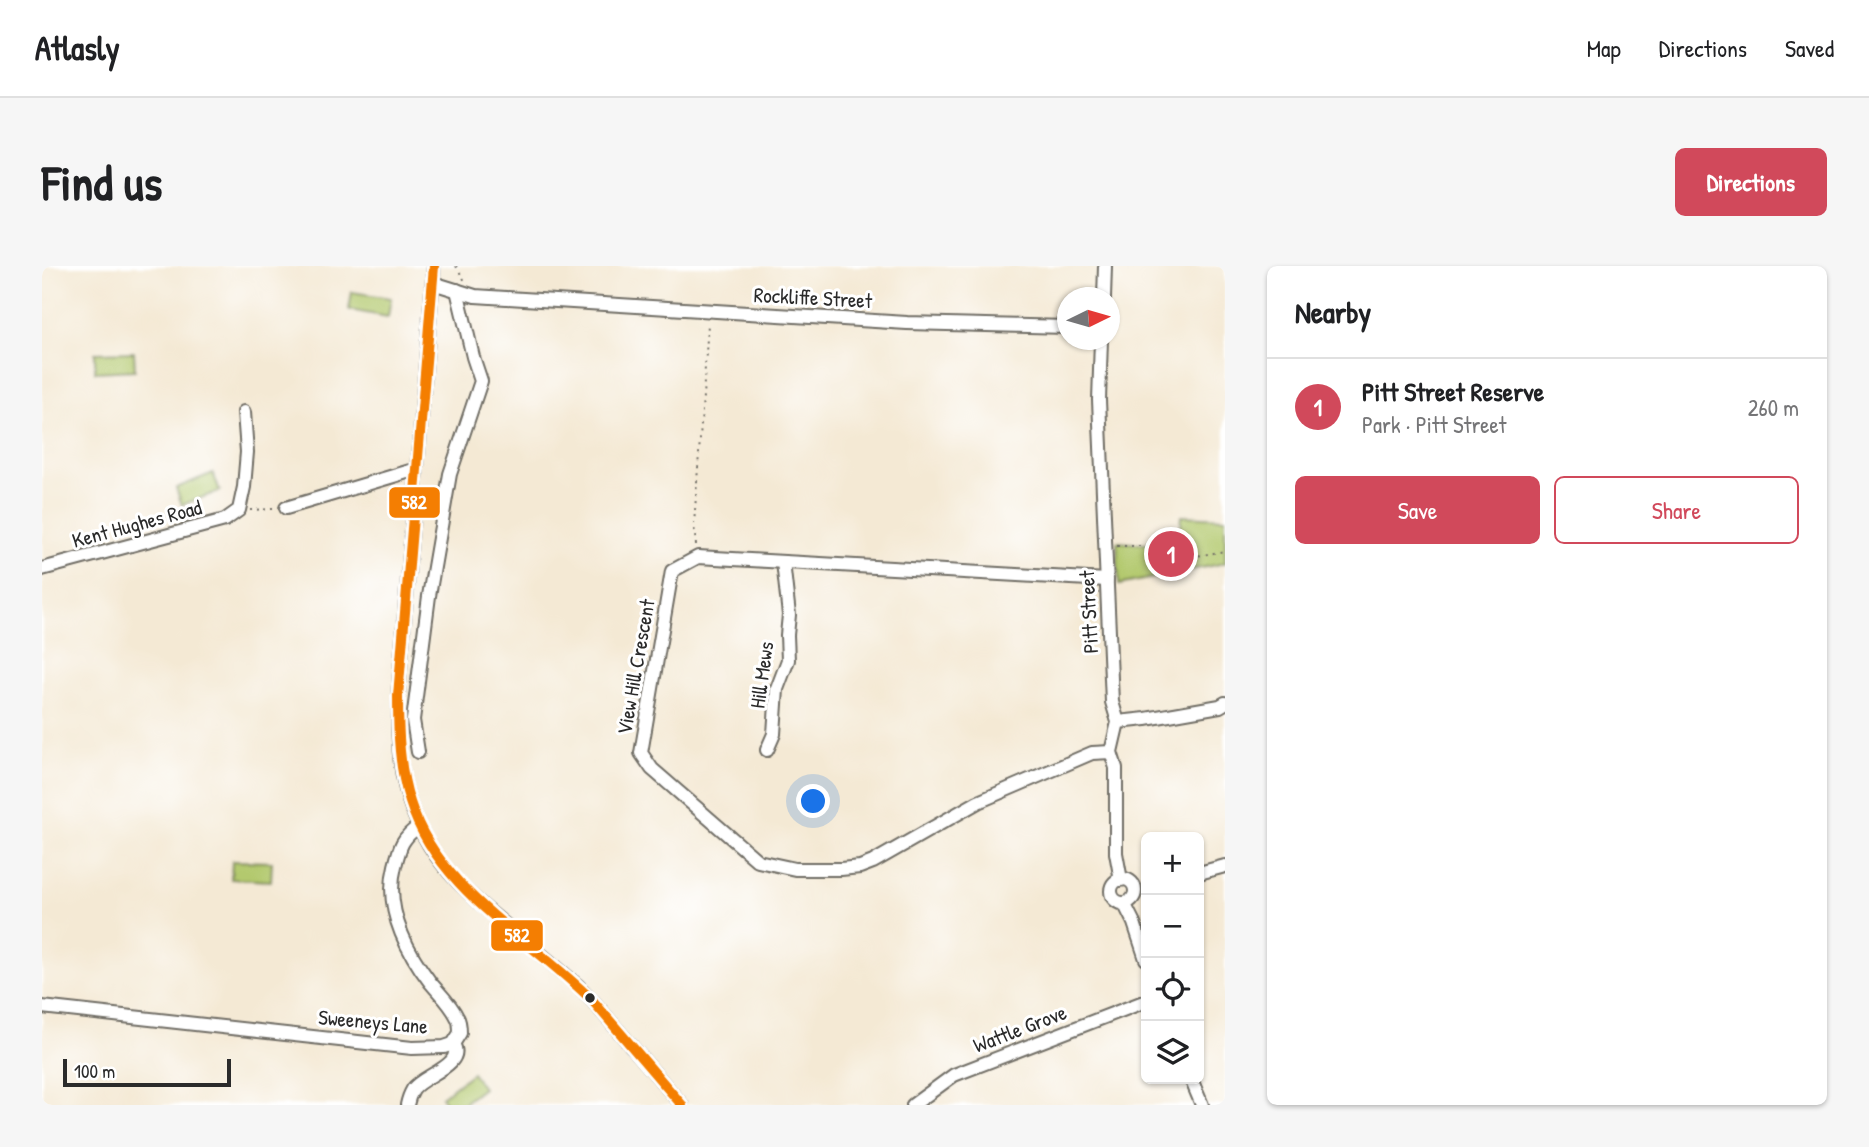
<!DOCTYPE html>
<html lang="en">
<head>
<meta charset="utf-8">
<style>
	:root { --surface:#fff; --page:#f6f6f6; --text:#202124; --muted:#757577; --line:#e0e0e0; --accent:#d1495b }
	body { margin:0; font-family:"Patrick Hand",sans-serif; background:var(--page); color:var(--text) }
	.controls { position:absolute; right:21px; bottom:21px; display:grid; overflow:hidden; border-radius:10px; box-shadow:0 2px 5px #0004 }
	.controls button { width:63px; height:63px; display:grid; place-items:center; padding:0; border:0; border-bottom:2px solid var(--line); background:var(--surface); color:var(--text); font:35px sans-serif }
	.compass { position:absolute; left:1015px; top:21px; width:63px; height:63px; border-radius:50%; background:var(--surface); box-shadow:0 2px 5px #0004; rotate:85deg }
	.scale { position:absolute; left:21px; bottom:18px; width:168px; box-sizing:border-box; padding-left:7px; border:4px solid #2b2b2b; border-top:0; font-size:19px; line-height:24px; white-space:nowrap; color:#2b2b2b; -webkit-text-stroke:5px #fff; paint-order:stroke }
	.you { position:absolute; left:772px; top:536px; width:24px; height:24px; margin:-18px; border:5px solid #fff; border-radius:50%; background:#1a73e8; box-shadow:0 0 0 10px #1a73e833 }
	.badge { display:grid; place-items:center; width:46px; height:46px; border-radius:50%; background:var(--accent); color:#fff; font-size:23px; font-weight:700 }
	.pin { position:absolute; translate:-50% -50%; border:4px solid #fff; box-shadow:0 2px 7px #0006 }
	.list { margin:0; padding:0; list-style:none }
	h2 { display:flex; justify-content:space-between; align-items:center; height:91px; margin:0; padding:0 28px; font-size:30px }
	h2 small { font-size:23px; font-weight:400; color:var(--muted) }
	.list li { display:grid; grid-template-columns:46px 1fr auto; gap:21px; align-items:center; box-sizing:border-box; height:98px; padding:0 28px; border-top:2px solid var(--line) }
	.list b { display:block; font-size:26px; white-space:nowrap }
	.list p { margin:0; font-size:23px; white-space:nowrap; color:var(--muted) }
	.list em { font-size:23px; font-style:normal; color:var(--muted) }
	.actions { display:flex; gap:14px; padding:21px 28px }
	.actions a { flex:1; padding:16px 0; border:2px solid var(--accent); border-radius:10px; text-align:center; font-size:24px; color:var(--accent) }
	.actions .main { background:var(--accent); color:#fff }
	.icon { flex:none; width:38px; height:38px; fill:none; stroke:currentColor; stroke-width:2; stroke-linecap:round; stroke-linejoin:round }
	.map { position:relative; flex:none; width:1183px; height:839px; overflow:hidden; border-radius:10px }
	header { display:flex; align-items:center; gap:42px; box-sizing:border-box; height:98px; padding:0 35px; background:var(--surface); border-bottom:2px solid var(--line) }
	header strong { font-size:33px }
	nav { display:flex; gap:38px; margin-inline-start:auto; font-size:24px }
	.intro { display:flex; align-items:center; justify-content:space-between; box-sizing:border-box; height:168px; padding:0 42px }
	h1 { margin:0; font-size:49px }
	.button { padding:18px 32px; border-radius:10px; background:var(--accent); color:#fff; font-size:24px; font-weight:700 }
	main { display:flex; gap:42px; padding:0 42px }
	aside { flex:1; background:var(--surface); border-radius:10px; box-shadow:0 2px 5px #0004 }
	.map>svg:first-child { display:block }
	.green { fill:#b3c96e; stroke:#6f7a4c; stroke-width:2 }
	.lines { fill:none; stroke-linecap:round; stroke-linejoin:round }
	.minor-casing { stroke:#716e66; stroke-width:16 }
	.path { stroke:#716e66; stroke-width:2; stroke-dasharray:2 5; stroke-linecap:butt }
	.minor { stroke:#fff; stroke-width:12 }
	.bus-1-casing { stroke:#fff; stroke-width:16 }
	.bus-1 { stroke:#f47e02; stroke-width:10 }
	.bus-dot { fill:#2b2b2b; stroke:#fff; stroke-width:2.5 }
	.labels { text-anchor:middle; stroke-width:6; stroke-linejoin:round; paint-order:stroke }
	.street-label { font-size:21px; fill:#2b2b2b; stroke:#fff }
	.line-badge { stroke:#fff; stroke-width:2.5 }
	.badge-label { font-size:19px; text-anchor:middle; font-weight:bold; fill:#fff }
</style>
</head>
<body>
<header>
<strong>Atlasly</strong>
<nav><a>Map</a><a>Directions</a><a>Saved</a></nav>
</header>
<div class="intro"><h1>Find us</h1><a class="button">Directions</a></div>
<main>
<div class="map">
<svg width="1183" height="839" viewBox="0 0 1183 839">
	<rect width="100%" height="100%" fill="#fff"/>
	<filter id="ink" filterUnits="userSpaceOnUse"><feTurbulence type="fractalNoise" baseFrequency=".0143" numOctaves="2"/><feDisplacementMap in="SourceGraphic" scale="14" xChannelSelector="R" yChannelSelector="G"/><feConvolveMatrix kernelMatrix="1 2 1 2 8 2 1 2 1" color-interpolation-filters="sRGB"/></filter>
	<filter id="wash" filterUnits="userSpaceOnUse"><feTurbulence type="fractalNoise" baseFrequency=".00686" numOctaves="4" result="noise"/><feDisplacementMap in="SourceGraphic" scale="28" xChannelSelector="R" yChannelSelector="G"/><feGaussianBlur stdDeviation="1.57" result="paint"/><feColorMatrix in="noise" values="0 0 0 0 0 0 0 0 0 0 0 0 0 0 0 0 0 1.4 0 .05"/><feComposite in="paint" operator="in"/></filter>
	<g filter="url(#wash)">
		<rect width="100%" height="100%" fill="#f4e9d4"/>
		<g class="green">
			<polygon points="310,26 349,32 346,51 307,44"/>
			<polygon points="92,86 93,104 53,106 53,87"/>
			<polygon points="171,207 178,225 140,239 134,222"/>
			<polygon points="1139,250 1183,252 1183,297 1077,319 1075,276 1136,280"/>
			<polygon points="190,595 230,596 229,615 189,613"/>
			<polygon points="430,807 441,822 419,839 405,839 399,831"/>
		</g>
	</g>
	<g filter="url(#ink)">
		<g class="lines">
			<defs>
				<g id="minor">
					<path d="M392 0 356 430C356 457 356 484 361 510 375 584 418 622 473 667 494 684 514 701 535 719L550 734 640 839"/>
					<polyline points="391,17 433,30 865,57 1026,61"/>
					<polyline points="1062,32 1063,0"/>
					<polyline points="1059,74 1057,134 1070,436 1076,456 1069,486 1074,502 1074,587 1079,614"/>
					<polyline points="244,242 375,203"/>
					<polyline points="0,303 183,254 197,244 202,221 205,186 202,146"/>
					<polyline points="1065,314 656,291 630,305 599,487 610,503 716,595 753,603 799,603 818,601 831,596 936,536 1050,487 1069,486"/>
					<polyline points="1076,456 1104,453 1178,440 1183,437"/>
					<polyline points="725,484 732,468 735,423 746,394 745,369 747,349 741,296"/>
					<polyline points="376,486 371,454 387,330 408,208 439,115 431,91 415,24"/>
					<polyline points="1157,607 1183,600"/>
					<circle cx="1081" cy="625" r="12"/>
					<polyline points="1082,637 1092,657 1104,693"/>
					<path d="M0 741 370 782 402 781 411 778 418 767C418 762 418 755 415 751 409 738 397 727 388 716 364 684 342 642 353 600 358 580 360 572 377 560"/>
					<polyline points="1149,813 1160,839"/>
					<path d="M365 839C366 834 368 828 371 823 381 809 424 799 411 778"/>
					<polyline points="871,839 912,809 1104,735"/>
				</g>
			</defs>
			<use href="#minor" class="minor-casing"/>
			<g class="path">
				<polyline points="414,0 423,15"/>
				<polyline points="208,244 231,243"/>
				<polyline points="654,279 652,259 666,58"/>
				<polyline points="1075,280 1106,280 1143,292 1183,285"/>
			</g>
			<use href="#minor" class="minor"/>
			<defs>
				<path id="bus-1" d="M392 0 356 430C356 466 357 502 368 536 396 625 487 671 550 734L640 839"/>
			</defs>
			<use href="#bus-1" class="bus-1-casing"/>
			<use href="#bus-1" class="bus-1"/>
		</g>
	</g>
	<circle class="bus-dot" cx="548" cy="732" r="6"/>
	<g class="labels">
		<g class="street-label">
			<text transform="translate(771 32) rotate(3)" y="7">Rockliffe Street</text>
			<text transform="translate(95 258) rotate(-15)" y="7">Kent Hughes Road</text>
			<text transform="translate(1047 346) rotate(-93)" y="7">Pitt Street</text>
			<text transform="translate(594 401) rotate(-80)" y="7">View Hill Crescent</text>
			<text transform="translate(720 409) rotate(-82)" y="7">Hill Mews</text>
			<text transform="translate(331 756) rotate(5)" y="7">Sweeneys Lane</text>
			<text transform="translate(978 763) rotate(-21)" y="7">Wattle Grove</text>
		</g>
	</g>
	<g class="line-badge">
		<rect x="346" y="220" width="53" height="33" rx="7" fill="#f47e02"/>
		<rect x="448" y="653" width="54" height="33" rx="7" fill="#f47e02"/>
	</g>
	<g class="badge-label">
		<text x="372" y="243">582</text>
		<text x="475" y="676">582</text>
	</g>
</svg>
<div class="controls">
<button>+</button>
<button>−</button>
<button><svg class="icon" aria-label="locate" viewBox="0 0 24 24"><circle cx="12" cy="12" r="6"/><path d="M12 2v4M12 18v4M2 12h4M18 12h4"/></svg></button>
<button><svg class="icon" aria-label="layers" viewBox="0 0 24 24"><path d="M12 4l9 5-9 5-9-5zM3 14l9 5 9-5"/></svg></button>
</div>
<svg class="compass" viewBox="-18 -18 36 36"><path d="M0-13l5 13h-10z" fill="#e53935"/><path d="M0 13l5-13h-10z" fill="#757577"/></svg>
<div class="scale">100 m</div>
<div class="you"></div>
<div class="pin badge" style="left:1129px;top:288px">1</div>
</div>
<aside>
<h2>Nearby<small></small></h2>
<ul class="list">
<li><span class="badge">1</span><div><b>Pitt Street Reserve</b><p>Park · Pitt Street</p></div><em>260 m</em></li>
</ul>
<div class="actions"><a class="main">Save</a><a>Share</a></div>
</aside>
</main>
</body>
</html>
